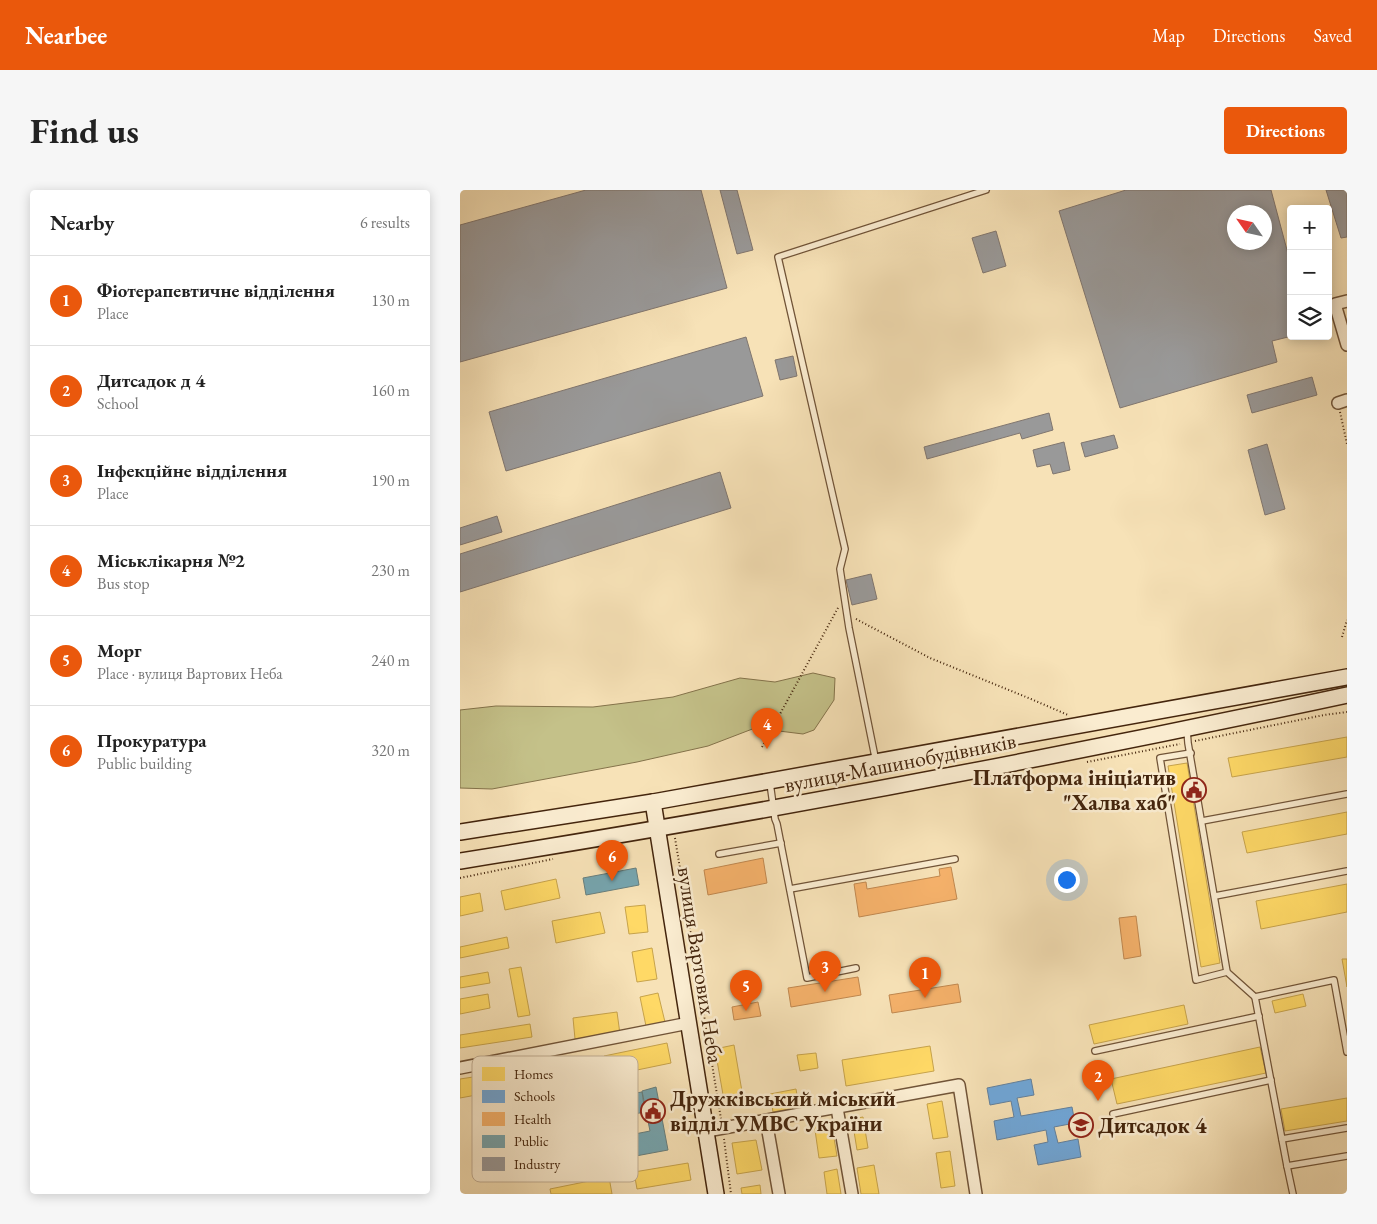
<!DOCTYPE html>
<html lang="en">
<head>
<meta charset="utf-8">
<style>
	:root { --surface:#fff; --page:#f6f6f6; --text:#222; --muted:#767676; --line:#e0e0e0; --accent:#ea580c }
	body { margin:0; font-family:"EB Garamond",serif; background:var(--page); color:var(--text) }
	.controls { position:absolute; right:15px; top:15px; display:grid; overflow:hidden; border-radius:5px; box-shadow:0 2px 12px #0003 }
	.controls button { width:45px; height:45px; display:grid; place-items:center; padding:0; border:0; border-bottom:1px solid var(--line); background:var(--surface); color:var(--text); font:25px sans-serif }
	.compass { position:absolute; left:767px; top:15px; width:45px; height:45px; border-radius:50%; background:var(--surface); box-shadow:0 2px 12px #0003; rotate:304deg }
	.you { position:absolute; left:606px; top:689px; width:18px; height:18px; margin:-12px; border:4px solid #fff; border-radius:50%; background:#1a73e8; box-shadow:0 0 0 8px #1a73e833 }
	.badge { display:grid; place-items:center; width:32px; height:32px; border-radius:50%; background:var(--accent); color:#fff; font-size:16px; font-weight:700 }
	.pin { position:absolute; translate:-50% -41px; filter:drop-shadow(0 1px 2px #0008) }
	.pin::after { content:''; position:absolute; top:26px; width:18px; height:15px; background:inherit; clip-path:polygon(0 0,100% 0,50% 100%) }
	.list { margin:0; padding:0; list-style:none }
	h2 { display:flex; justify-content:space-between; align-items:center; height:65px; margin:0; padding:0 20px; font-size:21px }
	h2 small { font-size:16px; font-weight:400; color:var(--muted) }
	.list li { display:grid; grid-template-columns:32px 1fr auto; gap:15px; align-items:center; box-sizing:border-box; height:90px; padding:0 20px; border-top:1px solid var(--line) }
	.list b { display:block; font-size:19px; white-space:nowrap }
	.list p { margin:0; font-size:16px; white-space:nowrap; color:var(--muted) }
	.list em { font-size:16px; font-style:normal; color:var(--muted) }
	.icon { flex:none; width:28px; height:28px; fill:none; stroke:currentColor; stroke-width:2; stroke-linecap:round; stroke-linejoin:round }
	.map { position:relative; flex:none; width:887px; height:1004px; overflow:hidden; border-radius:5px }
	header { display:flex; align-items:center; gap:30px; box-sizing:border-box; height:70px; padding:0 25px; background:var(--accent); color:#fff }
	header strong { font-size:24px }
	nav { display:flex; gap:28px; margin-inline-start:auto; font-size:18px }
	.intro { display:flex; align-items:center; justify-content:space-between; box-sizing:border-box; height:120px; padding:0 30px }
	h1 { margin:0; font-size:35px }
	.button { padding:12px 22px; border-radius:5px; background:var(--accent); color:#fff; font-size:18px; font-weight:700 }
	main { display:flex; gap:30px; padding:0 30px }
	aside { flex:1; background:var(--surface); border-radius:5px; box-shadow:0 2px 12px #0003 }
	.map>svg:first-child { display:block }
	.green { fill:#c4c189; stroke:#84734b }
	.homes { fill:#ffd966; stroke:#c7a34b }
	.schools { fill:#6fa8dc; stroke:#62819e }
	.health { fill:#f6b26b; stroke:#c1884f }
	.public { fill:#76a5af; stroke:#677f7e }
	.industry { fill:#999; stroke:#80766f; fill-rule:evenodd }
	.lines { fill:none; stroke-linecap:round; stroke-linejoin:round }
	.lane-casing { stroke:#715438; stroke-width:8 }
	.street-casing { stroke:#715438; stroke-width:14 }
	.secondary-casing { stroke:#44250d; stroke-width:18 }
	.path { stroke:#44250d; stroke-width:2; stroke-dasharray:1 2.5; stroke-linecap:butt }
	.lane { stroke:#faecd0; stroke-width:5.5 }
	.street { stroke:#faecd0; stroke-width:11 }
	.secondary { stroke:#faecd0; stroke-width:15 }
	.labels { text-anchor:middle; stroke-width:5; stroke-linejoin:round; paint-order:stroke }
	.street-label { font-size:22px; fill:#44250d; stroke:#faecd0 }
	.poi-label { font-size:22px; font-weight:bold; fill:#44250d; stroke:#faecd0; text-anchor:start }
	.key { fill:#faecd0; stroke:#c3b096; stroke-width:1 }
	.key-label { font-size:14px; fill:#44250d }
</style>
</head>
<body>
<header>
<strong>Nearbee</strong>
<nav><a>Map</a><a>Directions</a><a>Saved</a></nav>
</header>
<div class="intro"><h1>Find us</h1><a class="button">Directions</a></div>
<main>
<aside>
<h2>Nearby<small>6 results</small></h2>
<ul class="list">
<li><span class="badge">1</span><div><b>Фіотерапевтичне відділення</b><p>Place</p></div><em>130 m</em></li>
<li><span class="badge">2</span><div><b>Дитсадок д 4</b><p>School</p></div><em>160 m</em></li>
<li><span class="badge">3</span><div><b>Інфекційне відділення</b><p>Place</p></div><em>190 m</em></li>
<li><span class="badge">4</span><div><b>Міськлікарня №2</b><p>Bus stop</p></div><em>230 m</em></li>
<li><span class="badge">5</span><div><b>Морг</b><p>Place · вулиця Вартових Неба</p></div><em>240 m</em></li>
<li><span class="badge">6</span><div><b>Прокуратура</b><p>Public building</p></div><em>320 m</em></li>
</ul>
</aside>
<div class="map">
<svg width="887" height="1004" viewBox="0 0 887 1004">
	<rect width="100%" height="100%" fill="#f7e2b7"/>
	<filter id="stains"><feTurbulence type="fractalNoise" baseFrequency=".004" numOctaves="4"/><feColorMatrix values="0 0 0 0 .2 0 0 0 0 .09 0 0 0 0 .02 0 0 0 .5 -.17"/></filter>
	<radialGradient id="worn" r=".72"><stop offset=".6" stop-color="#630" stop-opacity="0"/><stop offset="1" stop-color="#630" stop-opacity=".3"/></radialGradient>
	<polygon class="green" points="353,483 375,488 374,510 354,540 343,544 295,538 248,556 177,572 32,599 0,598 0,520 36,516 133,517 213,507 280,488 315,492"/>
	<g class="homes">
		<polygon points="887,547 887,567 772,587 768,568"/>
		<polygon points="727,573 760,773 741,777 708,576"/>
		<polygon points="887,622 887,644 787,663 782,642"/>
		<polygon points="96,689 100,708 45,720 41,701"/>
		<polygon points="887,694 887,722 801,739 796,711"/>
		<polygon points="20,703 23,721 0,726 0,707"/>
		<polygon points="185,715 188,742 169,744 165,717"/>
		<polygon points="140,722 145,743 96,753 92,731"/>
		<polygon points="47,747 49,758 0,768 0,757"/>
		<polygon points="192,758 197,789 177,792 172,762"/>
		<polygon points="882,769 887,769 887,797"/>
		<polygon points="61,777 70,825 58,827 49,779"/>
		<polygon points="28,782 30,793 0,798 0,787"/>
		<polygon points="198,803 205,832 186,836 180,807"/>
		<polygon points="28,804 30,818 0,824 0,809"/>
		<polygon points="843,804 846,816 815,823 812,811"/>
		<polygon points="724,815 728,834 634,854 629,835"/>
		<polygon points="157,822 160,844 115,849 113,828"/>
		<polygon points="70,834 72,847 0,858 0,845"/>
		<polygon points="207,853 211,873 148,886 144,866"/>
		<polygon points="274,855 284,913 265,916 255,859"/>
		<polygon points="470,856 474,881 386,896 382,870"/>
		<polygon points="800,857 806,883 657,914 651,889"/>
		<polygon points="356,863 358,878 340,881 337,865"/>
		<polygon points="46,882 49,899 0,908 0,889"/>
		<polygon points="336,899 339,917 313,922 310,904"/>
		<polygon points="887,908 887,931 825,941 821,919"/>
		<polygon points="482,911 488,947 473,949 467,914"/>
		<polygon points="403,927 408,958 397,960 392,929"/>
		<polygon points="371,930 377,966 359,968 354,933"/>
		<polygon points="296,950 302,980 277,984 272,953"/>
		<polygon points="490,961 495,996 481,998 476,963"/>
		<polygon points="228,973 231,990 177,999 174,982"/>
		<polygon points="414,975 419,1004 401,1004 397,978"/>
		<polygon points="377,979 381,1004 367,1004 364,982"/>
		<polygon points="149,987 152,1004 91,1004 90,999"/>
		<polygon points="300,995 301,1004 282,1004 281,998"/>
	</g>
	<polygon class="schools" points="571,889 574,905 557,908 561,926 612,917 615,933 594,937 598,953 618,949 621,967 578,975 574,955 588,952 586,940 537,950 534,931 554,927 551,911 530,915 527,898"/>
	<g class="health">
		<polygon points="303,668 307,693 248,705 244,680"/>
		<polygon points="491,677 497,709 399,727 394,694 406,692 407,699 480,686 479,679"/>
		<polygon points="676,726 681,766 664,769 659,728"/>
		<polygon points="398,787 401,805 331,817 328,798"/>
		<polygon points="498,794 501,812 432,823 429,805"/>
		<polygon points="298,812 301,826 274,830 272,817"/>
	</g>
	<g class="public">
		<polygon points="176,678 179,695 126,705 123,688"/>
		<polygon points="196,897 208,960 138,973 134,952 190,941 182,901"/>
		<polygon points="182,902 185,922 141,930 137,909"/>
	</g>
	<g class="industry">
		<polygon points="126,0 241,0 267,98 0,172 0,35"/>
		<polygon points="260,0 277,0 293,60 277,64"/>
		<path d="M666 0H811L831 75 832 146 812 151 817 172 660 218 599 21ZM774 22H804V52H774Z"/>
		<polygon points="866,0 887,0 887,47 881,48"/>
		<polygon points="536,41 546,76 523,83 512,48"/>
		<polygon points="286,147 303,206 46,281 29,222"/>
		<polygon points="333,166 337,186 320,190 315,170"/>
		<polygon points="852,187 857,205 792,223 787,205"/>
		<polygon points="589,223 593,240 562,249 560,243 467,269 464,257"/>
		<polygon points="654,245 658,258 625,267 621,253"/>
		<polygon points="604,252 610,280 593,284 590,274 577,277 573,260"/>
		<polygon points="807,254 825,319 805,325 788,260"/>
		<polygon points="260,282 271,318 0,402 0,364"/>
		<polygon points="37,326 42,342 0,355 0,338"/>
		<polygon points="411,384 417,409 392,415 386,390"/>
	</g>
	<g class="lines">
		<defs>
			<g id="lane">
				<polyline points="727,540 728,553 767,782 795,807"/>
				<polyline points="731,563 700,568 736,790 767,782"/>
				<polyline points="416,572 389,438 380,379 385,359 318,67 526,0"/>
				<polyline points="310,593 315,629 317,634 347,788 396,778"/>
				<polyline points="742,631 887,604"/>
				<polyline points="259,664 321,653"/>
				<polyline points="330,699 495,669"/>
				<polyline points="755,706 887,681"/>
				<polyline points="635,861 799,826"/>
				<polyline points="887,862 874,790 795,807 827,976 887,966"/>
				<polyline points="653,924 811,890"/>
				<polyline points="822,949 887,938"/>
				<polyline points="827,976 833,1004"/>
			</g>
			<g id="street">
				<polyline points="887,111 875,114 887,155"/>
				<polyline points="878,213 887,210"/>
				<polyline points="0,878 229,833"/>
				<polyline points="377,918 392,1004"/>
				<polyline points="306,930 319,1004"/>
				<polyline points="247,941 499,895 516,1004"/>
			</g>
			<g id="secondary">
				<polyline points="193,612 256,1004"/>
				<polyline points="0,642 193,612 887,487"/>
				<path d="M0 671C297 624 593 568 887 505"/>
			</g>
		</defs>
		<use href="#lane" class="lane-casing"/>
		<use href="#street" class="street-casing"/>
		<use href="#secondary" class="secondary-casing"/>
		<g class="path">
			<polyline points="880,222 887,254"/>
			<polyline points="396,429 470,468 571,509 608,525"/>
			<polyline points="882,447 887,430"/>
			<polyline points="735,551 864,525 887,522"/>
			<polyline points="302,557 379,416"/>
			<polyline points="627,572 720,554"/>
			<polyline points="215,648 261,929"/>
			<polyline points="0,688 93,669"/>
			<polyline points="264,949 271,1004"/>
		</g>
		<use href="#lane" class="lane"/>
		<use href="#street" class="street"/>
		<use href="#secondary" class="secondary"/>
	</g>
	<defs>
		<symbol id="civic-ring" viewBox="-11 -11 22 22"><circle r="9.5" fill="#faecd0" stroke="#8f2418" stroke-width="1.5"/><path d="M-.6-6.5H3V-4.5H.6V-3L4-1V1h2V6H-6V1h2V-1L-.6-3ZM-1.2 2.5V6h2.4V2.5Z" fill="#8f2418"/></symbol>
		<symbol id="school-ring" viewBox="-11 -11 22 22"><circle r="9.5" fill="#faecd0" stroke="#8f2418" stroke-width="1.5"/><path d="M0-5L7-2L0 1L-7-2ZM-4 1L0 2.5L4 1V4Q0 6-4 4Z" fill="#8f2418"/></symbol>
	</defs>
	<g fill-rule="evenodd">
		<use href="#civic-ring" x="720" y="586" width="28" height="28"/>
		<use href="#civic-ring" x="179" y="907" width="28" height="28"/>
		<use href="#school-ring" x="607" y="921" width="28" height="28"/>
	</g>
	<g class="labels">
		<g class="street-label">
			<text transform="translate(440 572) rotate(-11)" y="8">вулиця Машинобудівників</text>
			<text transform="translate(241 775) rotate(81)" y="8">вулиця Вартових Неба</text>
		</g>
		<g class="poi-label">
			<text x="716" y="595" text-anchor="end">Платформа ініціатив<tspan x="716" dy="25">"Халва хаб"</tspan></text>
			<text x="210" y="916">Дружківський міський<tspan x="210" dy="25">відділ УМВС України</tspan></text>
			<text x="638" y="943">Дитсадок 4</text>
		</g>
	</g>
	<rect x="12" y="866" width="166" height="126" rx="8" class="key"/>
	<rect x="22" y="877" width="23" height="14" fill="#ffd966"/>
	<rect x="22" y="900" width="23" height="13" fill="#6fa8dc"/>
	<rect x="22" y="922" width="23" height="14" fill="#f6b26b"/>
	<rect x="22" y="945" width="23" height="13" fill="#76a5af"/>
	<rect x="22" y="967" width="23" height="14" fill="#999"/>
	<g class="key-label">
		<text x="54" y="889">Homes</text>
		<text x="54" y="911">Schools</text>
		<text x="54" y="934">Health</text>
		<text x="54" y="956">Public</text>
		<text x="54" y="979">Industry</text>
	</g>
	<rect width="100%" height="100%" filter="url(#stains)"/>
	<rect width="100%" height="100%" fill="url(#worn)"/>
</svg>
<div class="controls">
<button>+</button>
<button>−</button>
<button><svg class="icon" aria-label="layers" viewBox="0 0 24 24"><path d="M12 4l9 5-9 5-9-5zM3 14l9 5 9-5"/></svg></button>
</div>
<svg class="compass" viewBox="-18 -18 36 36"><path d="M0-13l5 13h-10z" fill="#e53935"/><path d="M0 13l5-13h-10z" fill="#767676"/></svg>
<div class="you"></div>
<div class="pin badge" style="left:465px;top:808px">1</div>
<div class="pin badge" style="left:638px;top:911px">2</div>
<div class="pin badge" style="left:365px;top:802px">3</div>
<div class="pin badge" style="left:307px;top:559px">4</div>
<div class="pin badge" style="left:286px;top:821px">5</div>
<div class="pin badge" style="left:152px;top:691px">6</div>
</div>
</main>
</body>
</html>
